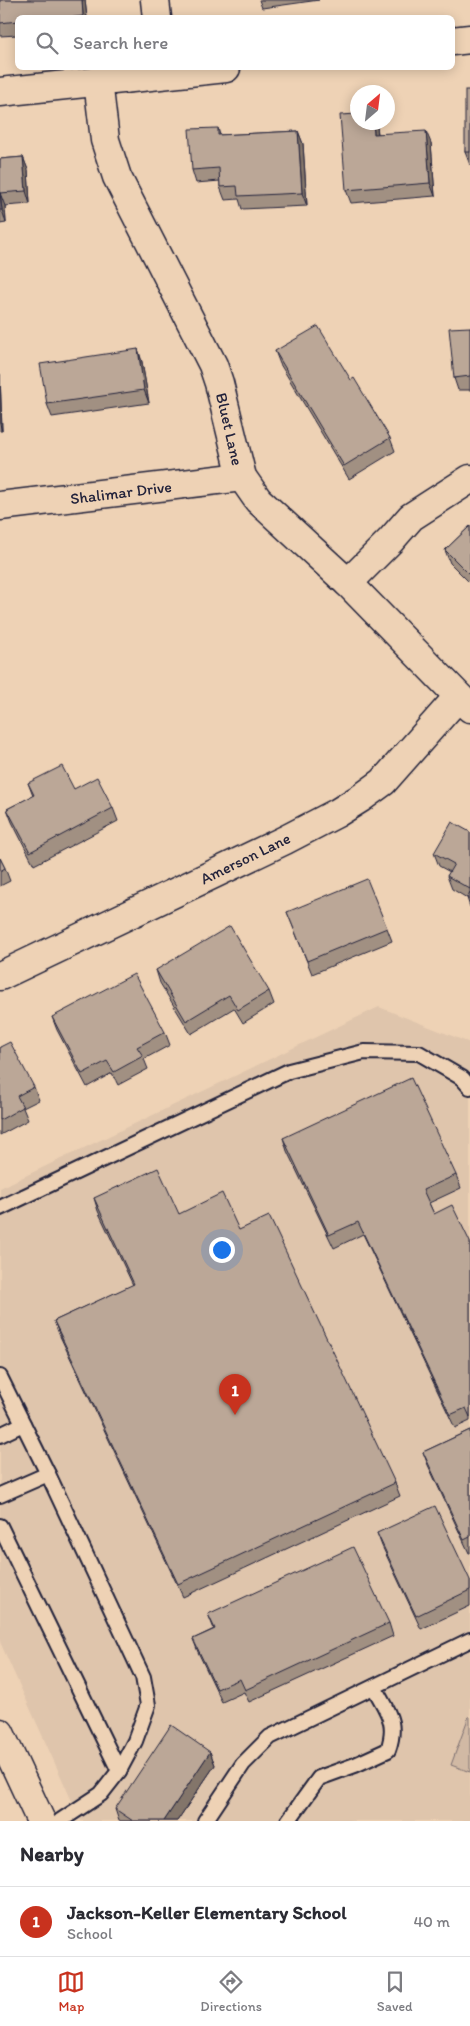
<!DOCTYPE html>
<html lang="en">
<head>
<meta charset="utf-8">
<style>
	:root { --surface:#fff; --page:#f2f2f3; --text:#2b2b33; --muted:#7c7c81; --line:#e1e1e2; --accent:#c8321e }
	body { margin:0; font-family:Itim,sans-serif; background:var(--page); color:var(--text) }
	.compass { position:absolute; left:350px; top:85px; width:45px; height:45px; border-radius:50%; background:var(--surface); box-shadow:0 2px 12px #0003; rotate:28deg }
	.you { position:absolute; left:221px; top:1249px; width:18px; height:18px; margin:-12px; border:4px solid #fff; border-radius:50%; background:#1a73e8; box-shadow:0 0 0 8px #1a73e833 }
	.badge { display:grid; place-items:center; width:32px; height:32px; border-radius:50%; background:var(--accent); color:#fff; font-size:16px; font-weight:700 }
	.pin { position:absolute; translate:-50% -41px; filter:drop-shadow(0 1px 2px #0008) }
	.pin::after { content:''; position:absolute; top:26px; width:18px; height:15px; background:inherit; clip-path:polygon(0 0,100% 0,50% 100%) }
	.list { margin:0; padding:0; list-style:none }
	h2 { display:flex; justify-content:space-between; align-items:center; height:65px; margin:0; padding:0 20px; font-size:21px }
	h2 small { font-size:16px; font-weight:400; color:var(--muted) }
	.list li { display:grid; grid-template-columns:32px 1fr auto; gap:15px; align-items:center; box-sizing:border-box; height:70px; padding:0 20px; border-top:1px solid var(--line) }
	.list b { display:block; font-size:19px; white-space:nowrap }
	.list p { margin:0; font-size:16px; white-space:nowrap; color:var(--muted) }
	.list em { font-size:16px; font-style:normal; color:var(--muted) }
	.icon { flex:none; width:28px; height:28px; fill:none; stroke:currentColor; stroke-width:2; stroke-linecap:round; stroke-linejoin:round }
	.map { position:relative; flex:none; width:470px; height:1821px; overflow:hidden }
	.search { position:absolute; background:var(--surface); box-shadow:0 2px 12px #0003; left:15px; right:15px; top:15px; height:55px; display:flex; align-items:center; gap:12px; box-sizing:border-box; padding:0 18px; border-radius:8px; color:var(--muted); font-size:19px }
	.sheet { height:135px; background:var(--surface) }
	nav { display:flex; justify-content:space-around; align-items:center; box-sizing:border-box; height:70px; border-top:1px solid var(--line); background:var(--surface); font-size:14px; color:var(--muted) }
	nav a { display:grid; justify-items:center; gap:2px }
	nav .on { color:var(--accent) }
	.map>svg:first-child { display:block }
	.built { fill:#dfc5ac }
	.green { fill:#d1b9a4; stroke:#7a6e70 }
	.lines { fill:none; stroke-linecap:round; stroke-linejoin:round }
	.lane-casing { stroke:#22223b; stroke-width:18 }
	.street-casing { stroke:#22223b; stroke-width:31 }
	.secondary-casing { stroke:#22223b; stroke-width:31 }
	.lane { stroke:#eed2b5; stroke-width:14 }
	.street { stroke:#eed2b5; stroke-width:28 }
	.secondary { stroke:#eed2b5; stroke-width:28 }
	.wall { fill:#a19082; stroke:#22223b }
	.shaded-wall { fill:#83756a; stroke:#22223b }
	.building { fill:#bba797; stroke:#22223b }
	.labels { text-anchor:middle; stroke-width:4; stroke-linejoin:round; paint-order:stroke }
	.street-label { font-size:16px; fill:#22223b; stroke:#eed2b5 }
</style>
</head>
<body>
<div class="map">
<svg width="470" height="1821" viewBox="0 0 470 1821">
	<rect width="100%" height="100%" fill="#eed2b5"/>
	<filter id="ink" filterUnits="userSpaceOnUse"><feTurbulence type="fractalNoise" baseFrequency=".02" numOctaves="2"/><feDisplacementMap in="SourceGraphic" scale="10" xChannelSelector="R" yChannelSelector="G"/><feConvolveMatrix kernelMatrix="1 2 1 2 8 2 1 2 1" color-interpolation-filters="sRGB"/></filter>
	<g filter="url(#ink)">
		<polygon class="built" points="379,1007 470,1043 470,1821 81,1821 0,1642 0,1188"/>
		<polygon class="green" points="469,1716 470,1717 470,1772 451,1765"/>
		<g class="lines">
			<defs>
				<g id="lane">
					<polyline points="0,1208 289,1071 364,1052 419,1053 462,1078 470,1087"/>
					<polyline points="0,1377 48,1474 0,1495"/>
					<polyline points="0,1435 23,1424"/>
					<polyline points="48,1474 143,1677 148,1705 135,1741 119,1771 101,1794 60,1821"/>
					<polyline points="0,1526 119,1771"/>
					<polyline points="205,1821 243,1764 270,1737 470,1640"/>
					<path d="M288 1821 319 1778 355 1765 388 1750C398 1722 387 1712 374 1687"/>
				</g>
				<g id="street">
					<polyline points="155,0 157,18"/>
					<polyline points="452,41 470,39"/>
					<polyline points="98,81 105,140 117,177 213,365 219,383 242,477 258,500 348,583 470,708"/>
					<polyline points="0,92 226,68"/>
					<polyline points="0,506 242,477"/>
					<polyline points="348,583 391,540 411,517 470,479"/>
					<polyline points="0,976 285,840 337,813 361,798 383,782 458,697"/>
				</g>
				<polyline id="secondary" points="0,1733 41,1821"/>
			</defs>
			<use href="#lane" class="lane-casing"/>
			<use href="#street" class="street-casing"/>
			<use href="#secondary" class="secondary-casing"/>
			<use href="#lane" class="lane"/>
			<use href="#street" class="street"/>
			<use href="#secondary" class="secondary"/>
		</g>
		<g class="wall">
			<polygon points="0,0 85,0 87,18 18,18 18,35 0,36"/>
			<polygon points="259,0 319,0 262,8"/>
			<polygon points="470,90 470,165 465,152"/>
			<polygon points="377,126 378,134 431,143 435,196 351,203 346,190"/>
			<polygon points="218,128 220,135 298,131 303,144 307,206 242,209 239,199 225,200 220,187 220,181 196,183 192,170"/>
			<polygon points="23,157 28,170 30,204 5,206 6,223 0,224 0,159"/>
			<polygon points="470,327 470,390 458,390 454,378"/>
			<polygon points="138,349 142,362 149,403 52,417 47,404"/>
			<polygon points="275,351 351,380 390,438 395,451 349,479 280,364"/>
			<polygon points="0,374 2,431 0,431"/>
			<polygon points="470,526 470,583 450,563 445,550"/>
			<polygon points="28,783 74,789 113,808 118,821 34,865 12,822 7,809 33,796"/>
			<polygon points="470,832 470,907 467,898 452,889 447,876 450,872 439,866 434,853"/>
			<polygon points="0,858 5,868 10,881 0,886"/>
			<polygon points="287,912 387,928 392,941 312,974"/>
			<polygon points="156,970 269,991 274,1004 243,1023 234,1008 191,1034 160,983"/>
			<polygon points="52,1017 165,1032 170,1045 144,1059 148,1069 118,1085 112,1073 87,1087 57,1030"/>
			<polygon points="0,1047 34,1087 39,1100 23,1108 28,1120 0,1135"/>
			<polygon points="283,1138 456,1175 461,1188 429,1203 434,1214 470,1242 470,1421 455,1428 363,1234 334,1248 287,1151"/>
			<polygon points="94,1198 179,1214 239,1230 395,1483 400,1496 183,1597 59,1334 54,1321 133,1285 98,1211"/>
			<polygon points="470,1430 470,1553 469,1553 428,1465 423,1452"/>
			<polygon points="377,1533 470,1580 470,1606 421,1629 382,1546"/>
			<polygon points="208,1614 389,1623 393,1636 249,1702 244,1692 222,1702 198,1652 193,1639 214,1629"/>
			<polygon points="210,1752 215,1765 177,1821 119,1821 115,1809"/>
		</g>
		<g class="shaded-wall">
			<polygon points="82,0 85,0 87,18 83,18 83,16"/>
			<polygon points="373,122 376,122 377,126 379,147 374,134"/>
			<polygon points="298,131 303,144 307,206 302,193"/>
			<polygon points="426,131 431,143 435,196 430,183"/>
			<polygon points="23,157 28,170 30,204 26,191"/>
			<polygon points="0,193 5,206 6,223 2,210"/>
			<polygon points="138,349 142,362 149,403 144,390"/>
			<polygon points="0,374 0,375 2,431 0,424"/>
			<polygon points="210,1752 215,1765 177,1821 164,1821"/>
		</g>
		<g class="building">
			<polygon points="0,0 82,0 83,16 68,18 18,18 18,21 0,23"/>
			<rect x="465" y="90" width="5" height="62"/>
			<polygon points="358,114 358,122 373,122 374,134 426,131 430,183 346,190 340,115"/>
			<polygon points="218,128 218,135 298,131 302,193 238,196 237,186 220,187 219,168 192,170 189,129"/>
			<polygon points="23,157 26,191 0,193 2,210 0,210 0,159"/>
			<polygon points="318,326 351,380 354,378 390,438 344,466 275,351"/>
			<polygon points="470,327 470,376 454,378 449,328"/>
			<polygon points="138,349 144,390 47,404 40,364"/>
			<polygon points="470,526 470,575 445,550"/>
			<polygon points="62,766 74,789 97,777 113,808 30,852 7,809 34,795 28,783"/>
			<polygon points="452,822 470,832 470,889 447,876 454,864 434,853"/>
			<polygon points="0,858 5,868 0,871"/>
			<polygon points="367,879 387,928 307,961 287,912"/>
			<polygon points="470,892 470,900 467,898"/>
			<polygon points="230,926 269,991 238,1010 229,995 186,1021 156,970"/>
			<polygon points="134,974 165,1032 137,1047 143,1056 114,1072 107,1061 82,1074 52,1017"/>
			<polygon points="10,1042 34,1087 17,1096 23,1107 0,1120 0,1047"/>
			<polygon points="411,1078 456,1175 423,1190 434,1214 452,1205 470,1242 470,1417 466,1408 450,1415 358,1222 329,1235 283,1138"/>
			<polygon points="158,1168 179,1214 222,1193 239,1230 269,1216 395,1483 178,1584 54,1321 134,1284 94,1198"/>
			<polygon points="470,1430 470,1537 464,1540 423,1452"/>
			<polygon points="435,1506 470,1580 470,1590 416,1616 377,1533"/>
			<polygon points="353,1547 389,1623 245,1690 240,1679 217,1689 193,1639 215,1629 208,1614"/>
			<polygon points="171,1725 210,1752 164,1821 133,1821 115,1809"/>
		</g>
	</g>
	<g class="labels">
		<g class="street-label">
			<text transform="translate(230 429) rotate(77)" y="6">Bluet Lane</text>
			<text transform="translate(121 492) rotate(-7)" y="6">Shalimar Drive</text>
			<text transform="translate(245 858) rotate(-26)" y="6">Amerson Lane</text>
		</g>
	</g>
</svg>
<svg class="compass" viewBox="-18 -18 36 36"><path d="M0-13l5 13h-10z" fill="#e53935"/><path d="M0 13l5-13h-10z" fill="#7c7c81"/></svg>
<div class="you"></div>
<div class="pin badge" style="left:235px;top:1415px">1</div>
<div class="search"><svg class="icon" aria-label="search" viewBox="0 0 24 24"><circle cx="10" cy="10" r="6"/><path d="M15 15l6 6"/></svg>Search here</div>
</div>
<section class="sheet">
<h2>Nearby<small></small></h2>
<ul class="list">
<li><span class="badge">1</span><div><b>Jackson-Keller Elementary School</b><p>School</p></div><em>40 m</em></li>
</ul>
</section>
<nav>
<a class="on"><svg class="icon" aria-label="map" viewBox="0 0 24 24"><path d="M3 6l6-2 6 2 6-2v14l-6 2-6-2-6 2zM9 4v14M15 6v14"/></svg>Map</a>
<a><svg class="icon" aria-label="directions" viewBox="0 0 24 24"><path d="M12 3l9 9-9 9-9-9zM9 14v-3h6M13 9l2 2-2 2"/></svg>Directions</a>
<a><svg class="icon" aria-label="saved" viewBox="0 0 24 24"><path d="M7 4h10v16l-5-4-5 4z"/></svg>Saved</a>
</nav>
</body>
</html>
